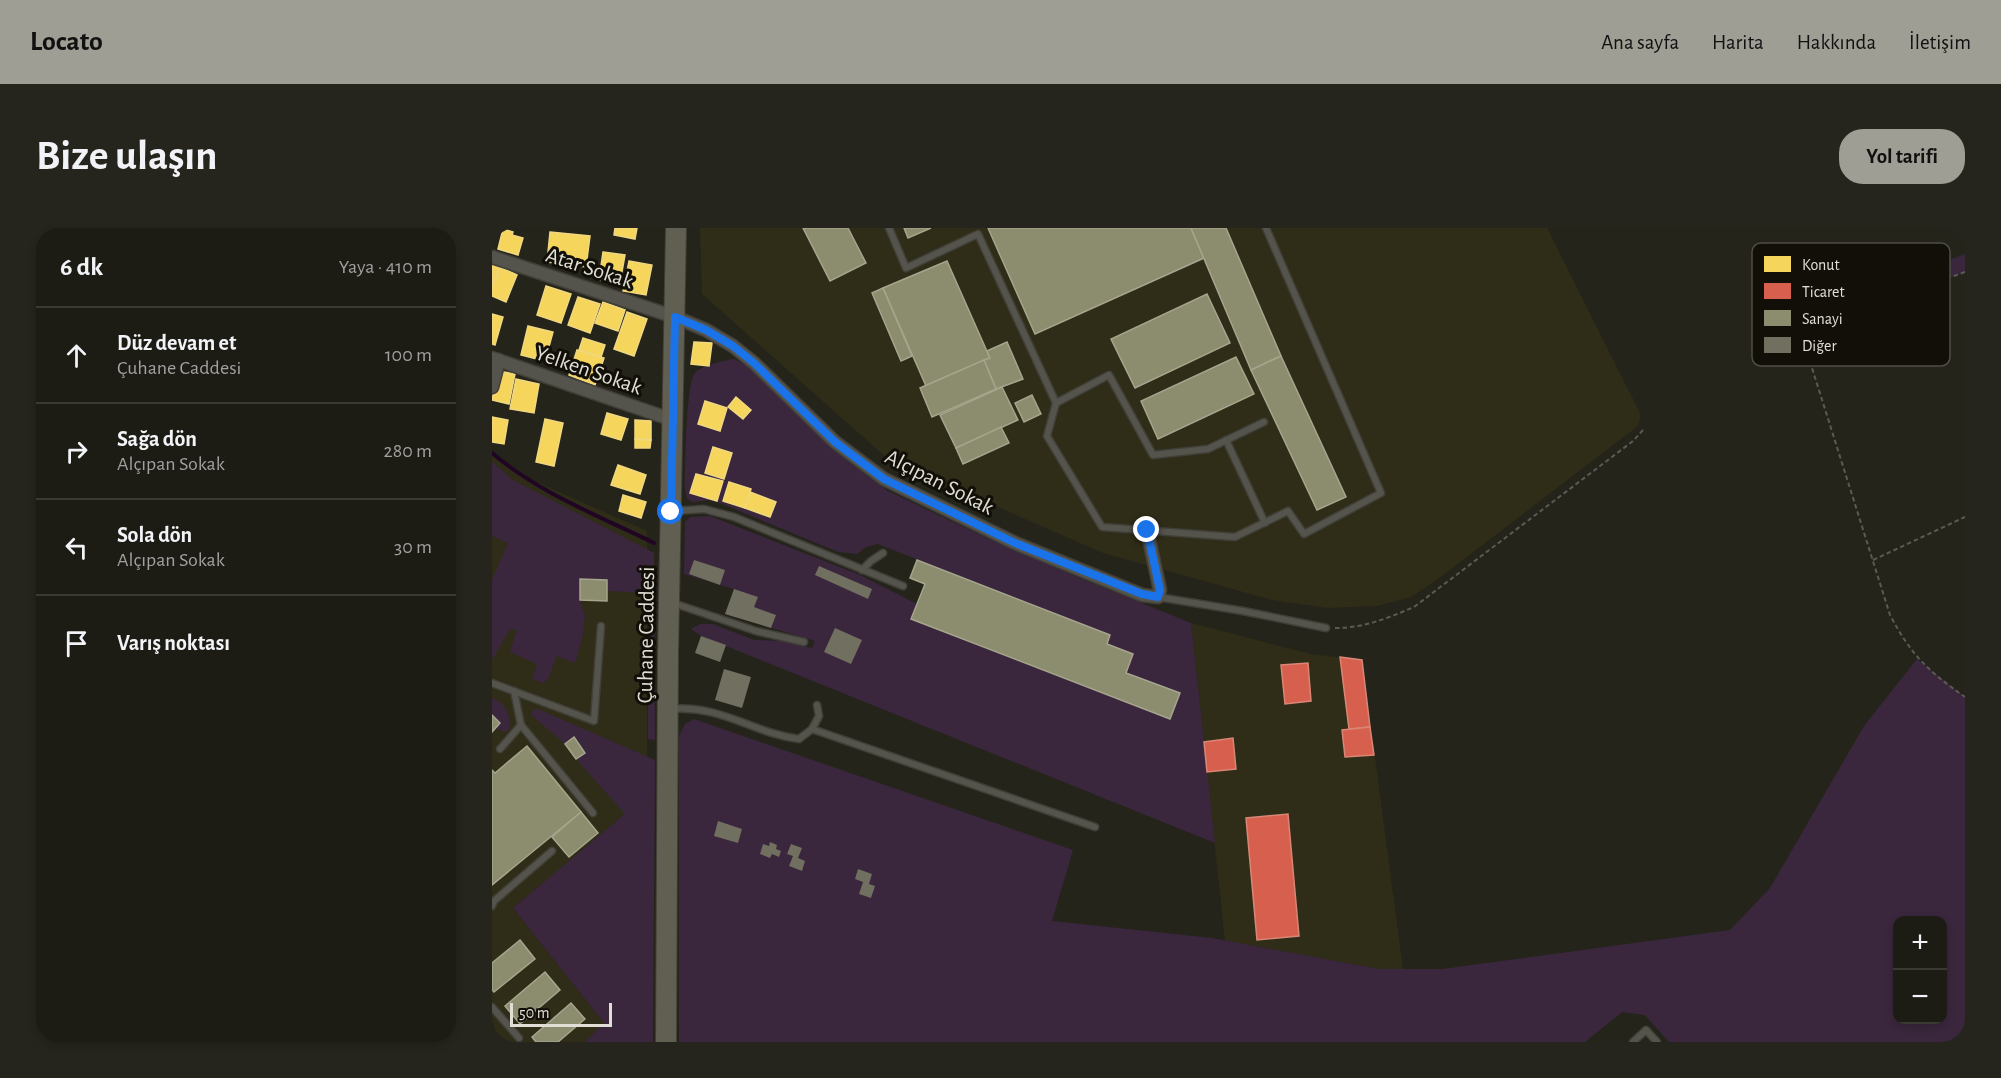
<!DOCTYPE html>
<html lang="tr">
<head>
<meta charset="utf-8">
<style>
	:root { --surface:#1c1b14; --page:#25241d; --text:#f1f3f6; --muted:#a0a1a0; --line:#3a3934; --accent:#9f9e94 }
	body { margin:0; font-family:"Alegreya Sans",sans-serif; background:var(--page); color:var(--text) }
	.controls { position:absolute; right:18px; bottom:18px; display:grid; overflow:hidden; border-radius:12px; box-shadow:0 3px 9px #0003 }
	.controls button { width:54px; height:54px; display:grid; place-items:center; padding:0; border:0; border-bottom:2px solid var(--line); background:var(--surface); color:var(--text); font:30px sans-serif }
	.scale { position:absolute; left:18px; bottom:15px; width:102px; box-sizing:border-box; padding-left:6px; border:3px solid #e1dfd5; border-top:0; font-size:16px; line-height:21px; white-space:nowrap; color:#e1dfd5; -webkit-text-stroke:4px #110f08; paint-order:stroke }
	.stop { position:absolute; width:18px; height:18px; margin:-14px; border:4px solid #1a73e8; border-radius:50%; background:#fff }
	.stop.end { background:#1a73e8; border-color:#fff; box-shadow:0 2px 6px #0008 }
	.list { margin:0; padding:0; list-style:none }
	h2 { display:flex; justify-content:space-between; align-items:center; height:78px; margin:0; padding:0 24px; font-size:26px }
	h2 small { font-size:20px; font-weight:400; color:var(--muted) }
	.list li { display:grid; grid-template-columns:39px 1fr auto; gap:18px; align-items:center; box-sizing:border-box; height:96px; padding:0 24px; border-top:2px solid var(--line) }
	.list b { display:block; font-size:22px; white-space:nowrap }
	.list p { margin:0; font-size:20px; white-space:nowrap; color:var(--muted) }
	.list em { font-size:20px; font-style:normal; color:var(--muted) }
	.icon { flex:none; width:33px; height:33px; fill:none; stroke:currentColor; stroke-width:2; stroke-linecap:round; stroke-linejoin:round }
	.map { position:relative; flex:none; width:1473px; height:814px; overflow:hidden; border-radius:24px }
	header { display:flex; align-items:center; gap:36px; box-sizing:border-box; height:84px; padding:0 30px; background:var(--accent); color:#111 }
	header strong { font-size:28px }
	nav { display:flex; gap:33px; margin-inline-start:auto; font-size:21px }
	.intro { display:flex; align-items:center; justify-content:space-between; box-sizing:border-box; height:144px; padding:0 36px }
	h1 { margin:0; font-size:42px }
	.button { padding:15px 27px; border-radius:24px; background:var(--accent); color:#111; font-size:21px; font-weight:700 }
	main { display:flex; gap:36px; padding:0 36px }
	aside { flex:1; background:var(--surface); border-radius:24px; box-shadow:0 3px 9px #0003 }
	.map>svg:first-child { display:block }
	.built { fill:#2f2c17 }
	.green { fill:#3a273d; fill-rule:evenodd }
	.homes { fill:#f6d55c; stroke:#f0d880; stroke-width:1.5 }
	.shops { fill:#d6604d; stroke:#d98676; stroke-width:1.5 }
	.industry { fill:#8c8c6e; stroke:#a6a58d; stroke-width:1.5 }
	.lines { fill:none; stroke-linecap:round; stroke-linejoin:round }
	.stream { stroke:#200525; stroke-width:4 }
	.building { fill:#716f5f }
	.service-casing { stroke:#403f38; stroke-width:9 }
	.minor-casing { stroke:#403f38; stroke-width:15 }
	.primary-casing { stroke:#403f38; stroke-width:22 }
	.path { stroke:#5b5a54; stroke-width:2; stroke-dasharray:4.5 3; stroke-linecap:butt }
	.service { stroke:#54534c; stroke-width:6 }
	.minor { stroke:#54534c; stroke-width:12 }
	.primary { stroke:#605f51; stroke-width:20 }
	.route { stroke:#1a73e8; stroke-width:8 }
	.labels { text-anchor:middle; stroke-width:6; stroke-linejoin:round; paint-order:stroke }
	.street-label { font-size:22px; fill:#e1dfd5; stroke:#110f08 }
	.key { fill:#110f08; stroke:#4f4d46; stroke-width:1.5 }
	.key-label { font-size:16px; fill:#e1dfd5 }
</style>
</head>
<body>
<header>
<strong>Locato</strong>
<nav><a>Ana sayfa</a><a>Harita</a><a>Hakkında</a><a>İletişim</a></nav>
</header>
<div class="intro"><h1>Bize ulaşın</h1><a class="button">Yol tarifi</a></div>
<main>
<aside>
<h2>6 dk<small>Yaya · 410 m</small></h2>
<ul class="list">
<li><svg class="icon" aria-label="ahead" viewBox="0 0 24 24"><path d="M12 20V5M6 11l6-6 6 6"/></svg><div><b>Düz devam et</b><p>Çuhane Caddesi</p></div><em>100 m</em></li>
<li><svg class="icon" aria-label="right" viewBox="0 0 24 24"><path d="M7 20v-9h11M14 6l5 5-5 5"/></svg><div><b>Sağa dön</b><p>Alçıpan Sokak</p></div><em>280 m</em></li>
<li><svg class="icon" aria-label="left" viewBox="0 0 24 24"><path d="M17 20v-9H6M10 6l-5 5 5 5"/></svg><div><b>Sola dön</b><p>Alçıpan Sokak</p></div><em>30 m</em></li>
<li><svg class="icon" aria-label="arrive" viewBox="0 0 24 24"><path d="M6 21V4h12l-3 4 3 4H6"/></svg><div><b>Varış noktası</b></div></li>
</ul>
</aside>
<div class="map">
<svg width="1473" height="814" viewBox="0 0 1473 814">
	<rect width="100%" height="100%" fill="#25241b"/>
	<g class="built">
		<polygon points="208,0 1055,0 1149,187 1146,198 946,351 919,369 885,378 836,380 780,372 611,325 396,231 210,66"/>
		<polygon points="0,225 22,244 155,303 155,568 21,680 112,795 93,814 0,814"/>
		<polygon points="699,395 819,426 870,432 911,741 887,741 733,713"/>
	</g>
	<g class="green">
		<polygon points="1473,26 1473,44 1357,86 1327,100 1316,111 1314,121 1288,130 1293,113 1308,98 1343,75"/>
		<path d="M242 131 255 138 277 156 354 232 396 263 499 312 590 351 699 395 723 615 209 408 199 401 208 396H221L262 412 291 413 320 420 323 413 233 386 242 361 192 346 193 294 198 289 218 288 368 347 425 376 420 391 677 491 687 465 634 445 615 416 618 407 386 316 374 319 365 326 346 324 233 277 219 272 201 274 195 271 193 260C193 243 194 153 203 145 209 138 233 132 242 131Z"/>
		<polygon points="0,234 21,252 162,325 163,512 156,511 156,365 115,363 115,352 88,351 88,372 93,389 90,411 83,435 65,428 56,451 51,455 40,451 45,436 18,424 25,402 18,401 0,432 0,352 16,315 0,308"/>
		<path d="M1425 431 1473 469V814H1177L1153 787 1130 784 1093 814H187V508L193 496 202 491 581 622 560 693 720 710 887 741H950L1238 702 1278 660 1372 498ZM1406 692H1450V792H1406Z"/>
		<path d="M0 470C14 475 20 488 17 502L12 504 4 500 8 495 0 487Z"/>
		<polygon points="46,481 163,532 161,814 93,814 112,795 21,680 133,586 84,531 93,524 82,510 73,516 39,487 41,482"/>
	</g>
	<g class="homes">
		<polygon points="123,0 145,0 143,11 122,7"/>
		<polygon points="11,1 21,4 20,7 31,10 26,27 6,21"/>
		<polygon points="58,4 98,8 94,39 55,34"/>
		<polygon points="111,24 133,27 128,55 107,52"/>
		<polygon points="137,33 160,37 154,67 131,63"/>
		<polygon points="0,36 8,39 0,60"/>
		<polygon points="8,39 25,47 14,74 0,68 0,60"/>
		<polygon points="54,58 79,66 69,95 45,87"/>
		<polygon points="86,69 108,76 98,105 76,97"/>
		<polygon points="111,74 133,82 126,103 103,95"/>
		<polygon points="135,84 155,91 142,128 122,121"/>
		<polygon points="0,86 11,89 3,117 0,116"/>
		<polygon points="36,98 61,104 53,133 29,127"/>
		<polygon points="91,110 113,117 109,129 87,122"/>
		<polygon points="202,114 220,115 217,138 199,136"/>
		<polygon points="85,122 112,130 103,157 77,147"/>
		<polygon points="6,143 23,146 17,176 0,172"/>
		<polygon points="24,151 47,156 42,185 18,181"/>
		<polygon points="244,169 259,182 251,191 236,179"/>
		<polygon points="213,173 235,180 228,203 206,196"/>
		<polygon points="115,185 136,191 129,212 109,206"/>
		<polygon points="0,189 16,192 12,216 0,214"/>
		<polygon points="53,191 71,195 62,238 44,234"/>
		<polygon points="143,192 159,193 159,212 143,211"/>
		<polygon points="143,211 159,212 158,220 143,220"/>
		<polygon points="221,219 240,225 232,251 213,245"/>
		<polygon points="126,237 154,247 148,266 119,257"/>
		<polygon points="204,246 231,253 225,273 198,265"/>
		<polygon points="237,254 259,261 253,280 231,273"/>
		<polygon points="258,264 284,274 278,289 253,280"/>
		<polygon points="131,267 154,274 149,290 127,283"/>
	</g>
	<g class="shops">
		<polygon points="848,429 870,432 878,499 857,501"/>
		<polygon points="816,435 819,473 793,476 789,437"/>
		<polygon points="878,499 882,527 853,529 850,502"/>
		<polygon points="741,510 744,541 715,544 712,514"/>
		<polygon points="796,586 807,708 765,712 754,590"/>
	</g>
	<g class="industry">
		<polygon points="311,0 356,0 374,35 338,53"/>
		<polygon points="412,0 439,0 416,10"/>
		<polygon points="496,0 699,0 712,30 543,106"/>
		<polygon points="699,0 734,0 789,128 759,142"/>
		<polygon points="455,33 498,130 434,158 391,60"/>
		<polygon points="391,60 420,128 409,133 380,65"/>
		<polygon points="715,66 738,115 643,160 619,111"/>
		<polygon points="515,114 531,151 504,161 492,132 498,130 495,123"/>
		<polygon points="789,128 854,269 825,282 759,142"/>
		<polygon points="744,129 762,166 666,211 649,173"/>
		<polygon points="492,132 504,161 440,189 428,160"/>
		<polygon points="510,159 526,192 464,220 448,187"/>
		<polygon points="540,167 549,186 532,194 523,175"/>
		<polygon points="509,199 517,215 471,236 464,220"/>
		<polygon points="425,332 618,407 615,416 641,426 634,445 688,465 678,491 419,391 433,356 418,350"/>
		<polygon points="88,351 115,352 115,373 88,372"/>
		<polygon points="0,487 8,495 0,504"/>
		<polygon points="82,509 93,525 84,531 73,516"/>
		<polygon points="35,518 89,584 0,657 0,542 3,545"/>
		<polygon points="89,584 106,605 77,629 60,609"/>
		<polygon points="28,712 43,731 2,764 0,762 0,735"/>
		<polygon points="53,744 68,762 28,796 13,778"/>
		<polygon points="79,775 93,791 66,814 44,814 40,809"/>
	</g>
	<g class="lines">
		<path class="stream" d="M0 225C47 265 107 288 162 315"/>
	</g>
	<g class="building">
		<polygon points="202,332 233,342 228,357 197,346"/>
		<polygon points="327,338 380,361 376,371 323,347"/>
		<polygon points="242,361 266,369 262,379 284,387 279,400 233,386"/>
		<polygon points="343,400 370,412 359,436 332,424"/>
		<polygon points="209,408 234,417 228,434 203,425"/>
		<polygon points="232,441 259,449 250,480 223,472"/>
		<polygon points="226,593 250,601 246,615 222,608"/>
		<polygon points="278,614 285,617 284,621 289,623 287,629 280,626 278,630 268,626 271,616 277,618"/>
		<polygon points="299,616 310,620 306,630 313,633 310,643 297,638 301,628 295,626"/>
		<polygon points="366,641 380,646 377,656 383,658 379,670 367,666 371,654 363,651"/>
	</g>
	<g class="lines">
		<defs>
			<g id="service">
				<polyline points="397,0 414,40 486,6 564,175 617,147 661,227 716,221 772,194"/>
				<polyline points="564,175 555,208 610,299 743,309 796,283 812,306 889,265 774,0"/>
				<polyline points="734,212 773,295"/>
				<polyline points="182,283 212,281 242,289 411,358"/>
				<polyline points="370,342 379,333 391,325"/>
				<polyline points="666,369 751,383 834,400"/>
				<polyline points="181,375 264,403 312,414"/>
				<polyline points="0,455 102,493 109,398"/>
				<path d="M179 481C231 477 260 505 307 511L320 501 603 599"/>
				<polyline points="29,497 101,585"/>
				<polyline points="320,501 327,488 325,477"/>
				<polyline points="8,521 29,497 22,463"/>
				<polyline points="0,678 2,673 60,623"/>
				<polyline points="0,779 27,810"/>
				<polyline points="1141,814 1154,802 1165,814"/>
			</g>
			<g id="minor">
				<polyline points="0,29 183,89 214,102 241,118 262,135 343,214 392,251 523,315 650,367 666,369 668,362 655,302"/>
				<polyline points="0,130 181,192"/>
				<polyline points="0,159 7,132"/>
			</g>
			<polyline id="primary" points="174,814 176,426 184,0"/>
		</defs>
		<use href="#service" class="service-casing"/>
		<use href="#minor" class="minor-casing"/>
		<use href="#primary" class="primary-casing"/>
		<g class="path">
			<path d="M1473 44 1357 86 1327 100 1316 111 1314 121 1398 387C1419 427 1436 443 1473 469"/>
			<polyline points="1381,332 1473,289"/>
			<path d="M843 400C872 400 896 390 922 379L1141 213 1151 202"/>
		</g>
		<use href="#service" class="service"/>
		<use href="#minor" class="minor"/>
		<use href="#primary" class="primary"/>
	</g>
	<g class="lines">
		<polyline class="route" points="179,284 183,89 214,102 241,118 262,135 343,214 392,251 523,315 650,366 666,369 668,362 655,302"/>
	</g>
	<g class="labels">
		<g class="street-label">
			<text transform="translate(98 39) rotate(18)" y="8">Atar Sokak</text>
			<text transform="translate(97 141) rotate(19)" y="8">Yelken Sokak</text>
			<text transform="translate(448 253) rotate(27)" y="8">Alçıpan Sokak</text>
			<text transform="translate(153 407) rotate(-89)" y="8">Çuhane Caddesi</text>
		</g>
	</g>
	<rect x="1260" y="15" width="198" height="123" rx="9" class="key"/>
	<rect x="1272" y="28" width="27" height="16" fill="#f6d55c"/>
	<rect x="1272" y="55" width="27" height="16" fill="#d6604d"/>
	<rect x="1272" y="82" width="27" height="16" fill="#8c8c6e"/>
	<rect x="1272" y="109" width="27" height="16" fill="#716f5f"/>
	<g class="key-label">
		<text x="1310" y="42">Konut</text>
		<text x="1310" y="69">Ticaret</text>
		<text x="1310" y="96">Sanayi</text>
		<text x="1310" y="123">Diğer</text>
	</g>
</svg>
<div class="controls">
<button>+</button>
<button>−</button>
</div>
<div class="scale">50 m</div>
<div class="stop" style="left:179px;top:284px"></div>
<div class="stop end" style="left:655px;top:302px"></div>
</div>
</main>
</body>
</html>
